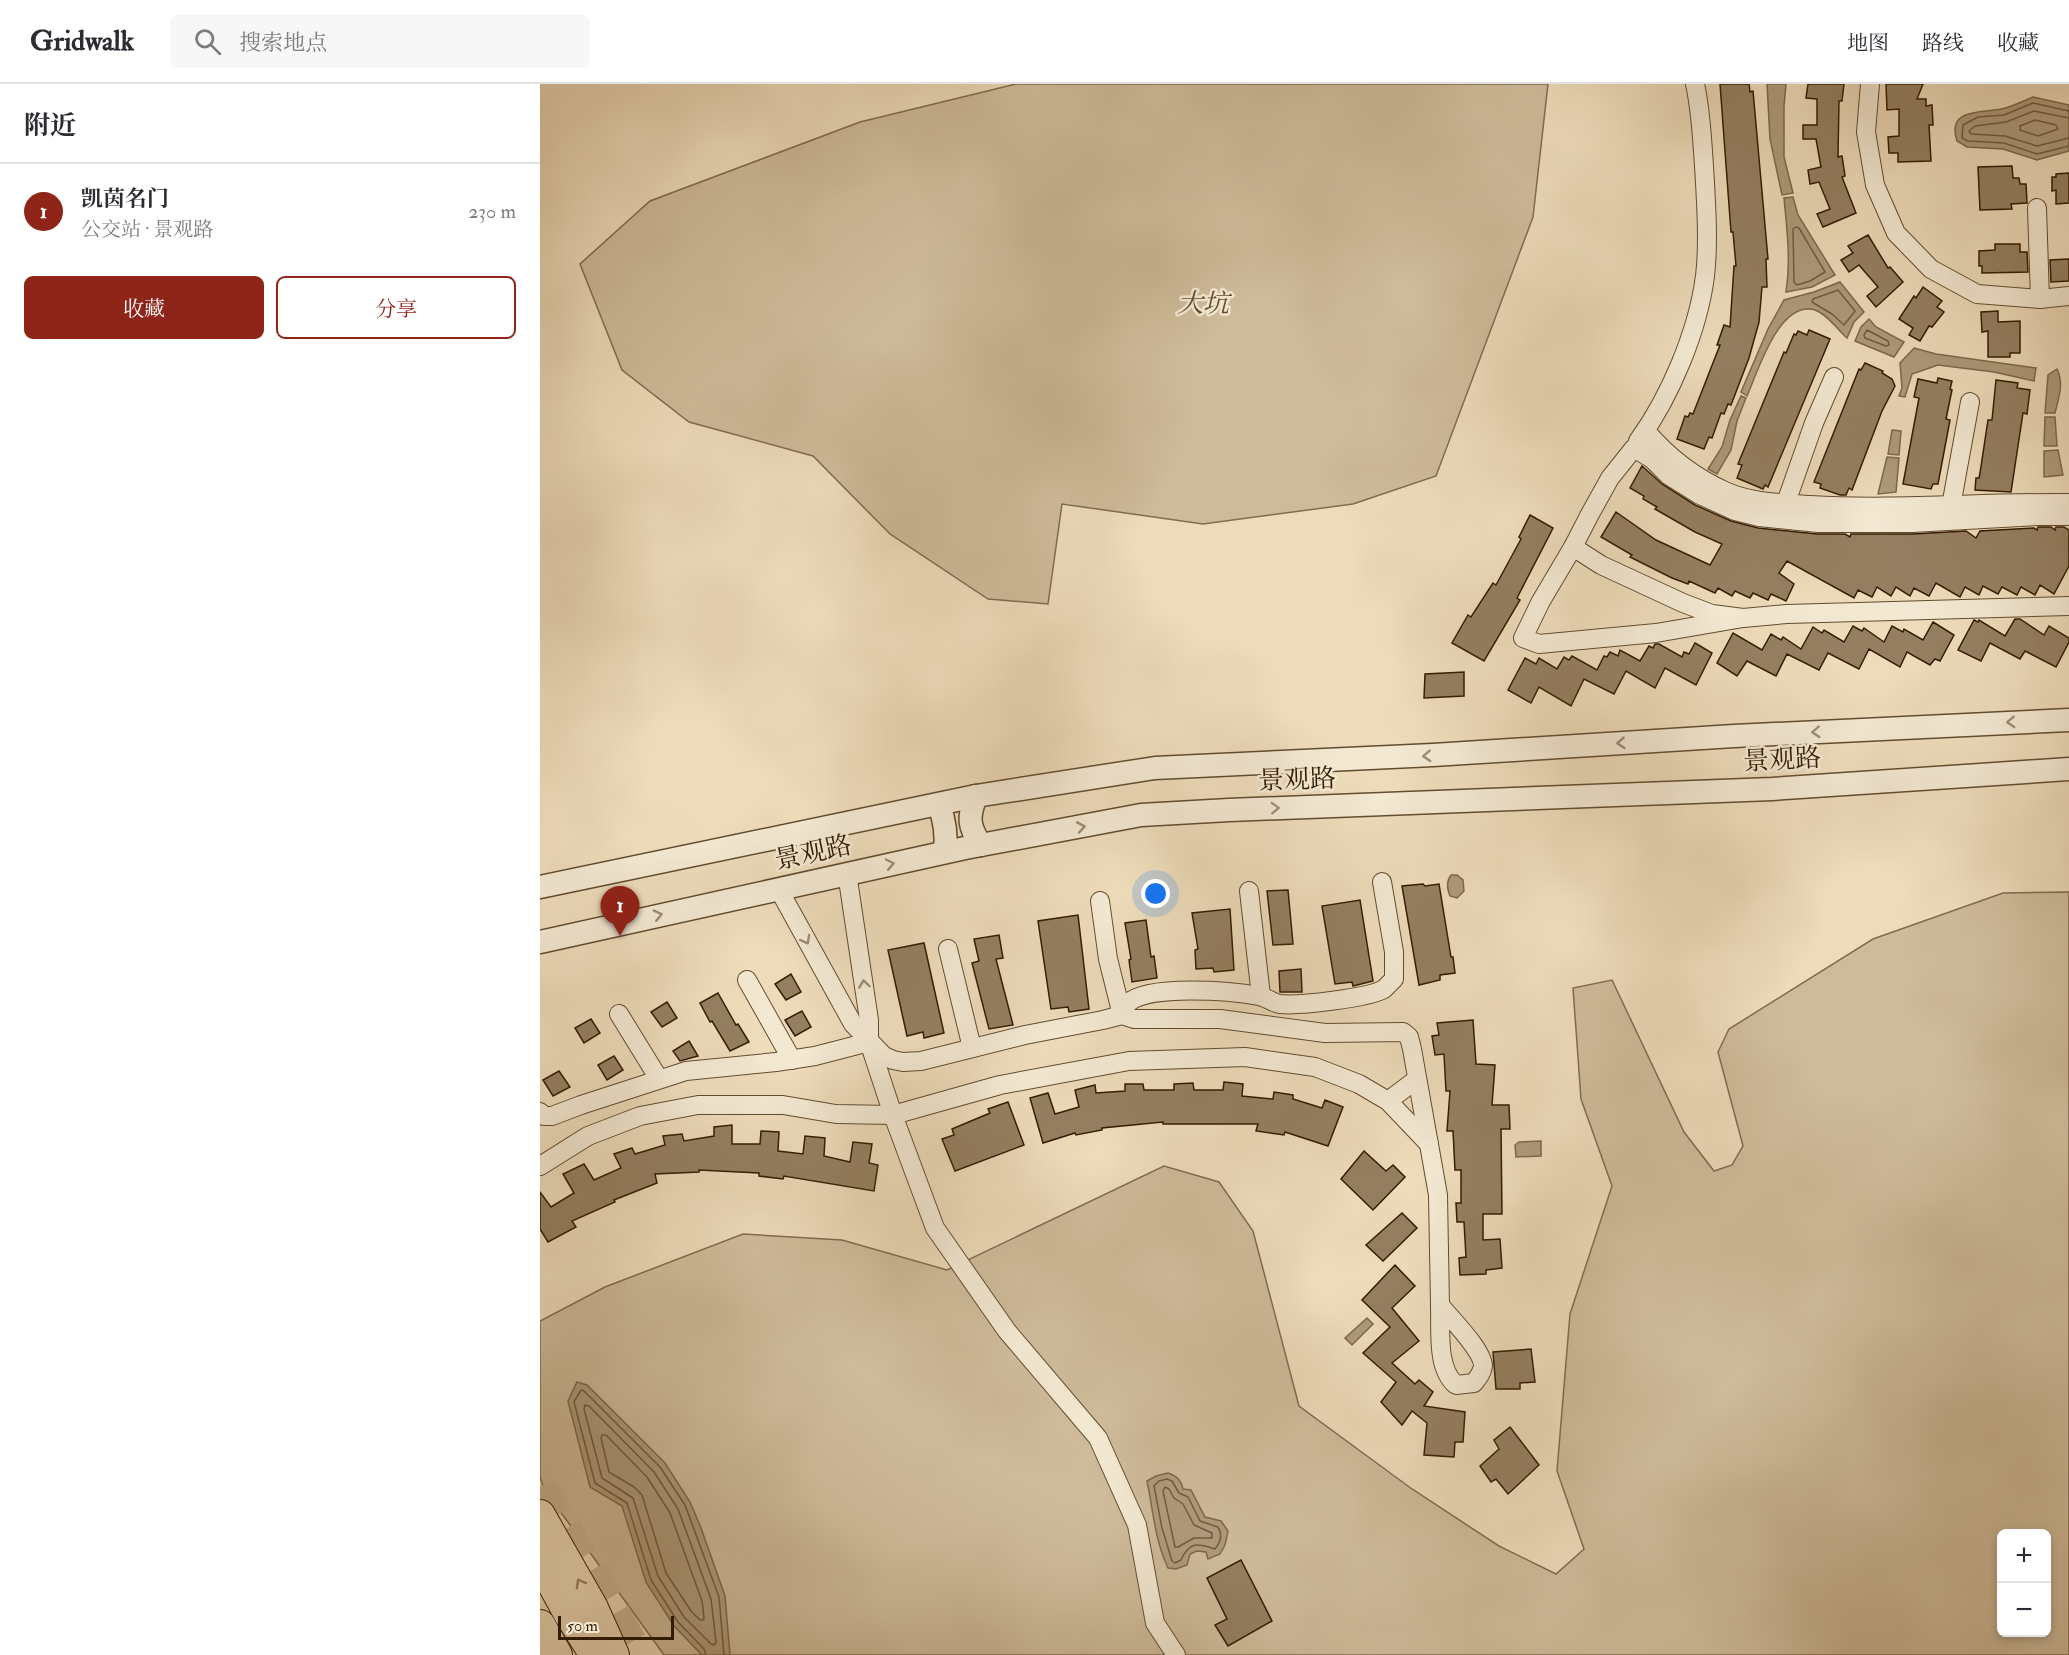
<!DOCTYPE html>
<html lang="zh">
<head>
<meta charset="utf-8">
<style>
	:root { --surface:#fff; --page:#f7f7f7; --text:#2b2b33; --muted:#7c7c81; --line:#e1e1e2; --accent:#8f2418 }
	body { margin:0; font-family:"IM FELL Double Pica","Noto Serif SC",serif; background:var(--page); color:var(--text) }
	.controls { position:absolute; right:18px; bottom:18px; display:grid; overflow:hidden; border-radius:9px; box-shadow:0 3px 9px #0003 }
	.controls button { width:54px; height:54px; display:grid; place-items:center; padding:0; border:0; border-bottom:2px solid var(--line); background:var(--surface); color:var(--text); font:30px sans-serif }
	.scale { position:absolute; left:18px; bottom:15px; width:116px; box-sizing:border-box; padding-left:6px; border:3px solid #341c00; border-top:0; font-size:16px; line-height:21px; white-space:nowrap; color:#341c00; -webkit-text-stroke:4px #f3e8d2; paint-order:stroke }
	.you { position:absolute; left:616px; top:810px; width:21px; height:21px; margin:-15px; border:4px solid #fff; border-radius:50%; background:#1a73e8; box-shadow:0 0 0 9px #1a73e833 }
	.badge { display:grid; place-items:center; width:39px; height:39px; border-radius:50%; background:var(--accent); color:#fff; font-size:20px; font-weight:700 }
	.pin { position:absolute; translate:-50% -50px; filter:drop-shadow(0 2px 3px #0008) }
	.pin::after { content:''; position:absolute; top:32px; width:21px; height:18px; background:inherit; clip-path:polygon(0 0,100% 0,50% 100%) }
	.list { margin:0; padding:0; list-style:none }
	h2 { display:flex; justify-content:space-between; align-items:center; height:78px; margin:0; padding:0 24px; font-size:26px }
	h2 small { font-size:20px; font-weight:400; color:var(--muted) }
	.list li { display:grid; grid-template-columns:39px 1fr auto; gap:18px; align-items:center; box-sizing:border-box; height:96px; padding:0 24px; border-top:2px solid var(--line) }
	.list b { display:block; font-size:22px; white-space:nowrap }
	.list p { margin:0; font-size:20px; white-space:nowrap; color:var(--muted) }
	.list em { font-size:20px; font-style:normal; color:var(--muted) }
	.actions { display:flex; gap:12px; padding:18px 24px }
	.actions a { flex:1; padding:14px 0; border:2px solid var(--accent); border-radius:9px; text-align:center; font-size:21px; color:var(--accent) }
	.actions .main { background:var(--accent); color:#fff }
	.icon { flex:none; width:33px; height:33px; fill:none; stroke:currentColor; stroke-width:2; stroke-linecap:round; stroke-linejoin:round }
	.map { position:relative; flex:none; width:1529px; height:1571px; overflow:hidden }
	header { display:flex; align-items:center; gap:36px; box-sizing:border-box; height:84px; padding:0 30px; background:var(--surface); border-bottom:2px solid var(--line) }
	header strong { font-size:28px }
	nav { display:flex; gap:33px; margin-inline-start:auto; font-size:21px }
	.search { width:420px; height:54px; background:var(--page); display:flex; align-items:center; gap:15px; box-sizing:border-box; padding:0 21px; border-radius:9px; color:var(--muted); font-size:22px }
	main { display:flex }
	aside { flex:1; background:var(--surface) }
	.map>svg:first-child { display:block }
	.green { fill:#cebb9a; stroke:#816c4d; stroke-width:1.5; fill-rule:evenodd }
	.water { fill:#ae9a7b; stroke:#7d684a; stroke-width:1.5 }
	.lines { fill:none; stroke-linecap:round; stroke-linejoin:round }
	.shore { stroke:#715b3e; stroke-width:1.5 }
	.building { fill:#947f61; stroke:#341c00; stroke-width:1.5 }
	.motorway-tunnel { stroke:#c8b595; stroke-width:33; stroke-dasharray:33 16; stroke-linecap:butt }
	.minor-casing { stroke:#624c2e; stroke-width:20 }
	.tertiary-casing { stroke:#624c2e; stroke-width:25 }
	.trunk-casing { stroke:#341c00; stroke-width:32 }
	.minor { stroke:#f3e8d2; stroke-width:18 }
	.tertiary { stroke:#f3e8d2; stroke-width:22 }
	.trunk { stroke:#eddbba; stroke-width:30 }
	.oneway { stroke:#9d8c74 }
	.oneway2 { stroke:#9a8566 }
	.labels { text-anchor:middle; stroke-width:5; stroke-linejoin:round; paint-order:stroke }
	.park-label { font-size:26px; font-style:italic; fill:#624c2e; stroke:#f3e8d2 }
	.street-label { font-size:26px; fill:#341c00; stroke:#f3e8d2 }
</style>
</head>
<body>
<header>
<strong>Gridwalk</strong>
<div class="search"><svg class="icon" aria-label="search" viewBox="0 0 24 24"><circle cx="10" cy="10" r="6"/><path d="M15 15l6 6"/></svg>搜索地点</div>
<nav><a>地图</a><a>路线</a><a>收藏</a></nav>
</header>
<main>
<aside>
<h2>附近<small></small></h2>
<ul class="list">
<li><span class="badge">1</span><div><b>凯茵名门</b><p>公交站 · 景观路</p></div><em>230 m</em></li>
</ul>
<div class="actions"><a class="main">收藏</a><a>分享</a></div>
</aside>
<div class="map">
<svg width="1529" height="1571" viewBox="0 0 1529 1571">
	<rect width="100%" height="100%" fill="#eddbba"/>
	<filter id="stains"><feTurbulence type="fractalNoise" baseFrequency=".00333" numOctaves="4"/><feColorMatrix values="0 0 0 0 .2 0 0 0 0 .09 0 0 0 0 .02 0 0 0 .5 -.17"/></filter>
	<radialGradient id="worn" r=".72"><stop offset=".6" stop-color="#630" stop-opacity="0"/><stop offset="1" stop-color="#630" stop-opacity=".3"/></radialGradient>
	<g class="green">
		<polygon points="476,0 1008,0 993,133 896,392 813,420 663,440 522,420 508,520 448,515 350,450 273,372 149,338 82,286 40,180 110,117 320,38"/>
		<path d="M1529 808V1571H124L4 1405 0 1393V1237L65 1203 203 1150 302 1156 407 1186 624 1082 679 1098 713 1147 759 1322 872 1405 959 1462 1016 1490 1044 1465 1017 1387 1030 1230 1072 1102 1041 1015 1033 904 1072 896 1144 1048 1174 1087 1192 1081 1203 1062 1178 968 1189 945 1333 855 1463 809ZM1462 1450H1506V1548H1462Z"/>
	</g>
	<g class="water">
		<polygon points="1227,0 1246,0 1244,22 1244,73 1253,109 1242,111 1230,55"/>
		<path d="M1493 13 1529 21V67L1497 76 1463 65 1427 63 1417 57C1406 24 1442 29 1461 25 1472 23 1483 17 1493 13Z"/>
		<path d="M1253 113 1258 131 1295 191 1272 203 1246 208C1251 176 1247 146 1244 114Z"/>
		<path d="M1300 198 1324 228 1314 238 1307 254C1298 246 1287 230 1275 226 1239 216 1218 287 1207 312L1201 308 1228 245 1244 216 1274 208Z"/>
		<polygon points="1329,235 1336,243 1364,258 1354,273 1315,257 1321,243"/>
		<polygon points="1374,264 1396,270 1496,284 1494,297 1454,288 1398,281 1372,290 1365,313 1359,312 1362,304 1360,279"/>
		<path d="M1517 285C1524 299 1519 313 1515 329H1505L1508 291Z"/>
		<polygon points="1201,312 1206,314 1197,337 1191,366 1177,390 1168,385 1182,363 1190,336"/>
		<polygon points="1505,333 1515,333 1517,362 1504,362"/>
		<polygon points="1352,346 1361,347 1359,371 1348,370"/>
		<polygon points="1518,366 1523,391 1504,393 1504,367"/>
		<polygon points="1347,373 1359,374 1356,408 1338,410"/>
		<path d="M911 791H917L923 796 924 807 917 814 910 812C907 804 906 798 911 791Z"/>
		<polygon points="1001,1057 1001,1072 976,1073 975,1061 979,1058"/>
		<polygon points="827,1234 833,1240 812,1261 805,1254"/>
		<polygon points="37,1298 47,1301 125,1379 150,1418 161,1444 185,1512 190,1571 162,1571 134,1542 106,1498 82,1422 50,1403 28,1317"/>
		<path d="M628 1389C637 1392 641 1396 643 1405L651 1406 665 1433 681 1437 688 1447 685 1461 680 1470 668 1475 666 1468 657 1467 650 1470 647 1481 636 1485 628 1484C615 1457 613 1426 607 1397L616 1392Z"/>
	</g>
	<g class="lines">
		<g class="shore">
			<polyline points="1529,27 1493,19 1464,31 1438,33 1423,41 1422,54 1428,57 1464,59 1497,70 1529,62"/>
			<polyline points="1529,34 1494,27 1466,38 1435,42 1429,47 1431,50 1465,52 1497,62 1529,54"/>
			<polygon points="1495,36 1516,41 1518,45 1498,52 1480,46 1480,42"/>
			<polygon points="1256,143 1259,144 1285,188 1270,197 1257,201 1254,198 1253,145"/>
			<polygon points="1298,206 1315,227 1304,241 1292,230 1272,218 1273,215"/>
			<polygon points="1327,246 1348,257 1349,261 1346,262 1325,254 1324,251"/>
			<polygon points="45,1321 49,1322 114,1388 138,1425 171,1515 176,1558 174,1561 171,1560 144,1533 118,1492 93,1414 62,1394 44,1325"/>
			<polygon points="62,1351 66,1351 107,1393 130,1429 162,1517 164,1534 163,1536 160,1536 151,1527 126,1489 102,1411 94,1403 69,1388 61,1354"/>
			<path d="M627 1395 632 1397 639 1409 648 1413 660 1437 678 1443C683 1451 680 1459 675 1465 659 1460 650 1456 641 1476L635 1479 632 1477 622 1444 614 1402 619 1397Z"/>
			<polygon points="625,1403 629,1405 634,1414 643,1420 654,1441 672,1449 672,1454 654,1454 638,1463 635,1463 623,1407"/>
			<polyline points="166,1571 164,1565 138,1538 111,1496 87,1419 55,1399 34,1318 41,1306 44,1307 120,1383 145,1421 179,1513 184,1571"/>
		</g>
	</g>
	<g class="building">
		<polygon points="1180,0 1209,0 1210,8 1213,7 1228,175 1226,175 1227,203 1222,203 1219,238 1209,274 1191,321 1188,320 1184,330 1181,329 1172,354 1169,353 1164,365 1137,355 1145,332 1148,333 1150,329 1153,330 1180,261 1177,261 1184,241 1190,243 1194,182 1196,182 1193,148 1191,148"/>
		<polygon points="1268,0 1304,0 1302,17 1299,17 1298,73 1302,72 1305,92 1302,93 1316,129 1283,143 1277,130 1290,125 1279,98 1270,100 1268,86 1281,83 1276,55 1263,55 1263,41 1277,41 1277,15 1266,14"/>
		<polygon points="1346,0 1383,0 1377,15 1386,15 1386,22 1392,21 1393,41 1389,41 1391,77 1358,78 1358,69 1349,69 1348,53 1359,52 1359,25 1347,26"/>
		<polygon points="1472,82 1473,94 1479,94 1480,100 1486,100 1487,119 1471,120 1472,125 1440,126 1438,83"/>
		<polygon points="1529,89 1529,119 1516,120 1516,106 1512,107 1512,93 1516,93 1516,90"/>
		<polygon points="1328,151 1348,184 1350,183 1363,198 1336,223 1327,212 1338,203 1319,181 1309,188 1301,176 1313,169 1308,162"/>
		<polygon points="1455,160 1480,160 1480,168 1487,168 1488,188 1442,189 1442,182 1439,182 1439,167 1455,166"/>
		<polygon points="1529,175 1529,197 1511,198 1510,176"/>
		<polygon points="1383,203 1402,217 1397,223 1404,228 1392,243 1389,242 1380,257 1369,251 1373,244 1359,235 1374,212 1376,214"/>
		<polygon points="1458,227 1458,238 1480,237 1480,269 1470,269 1470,273 1448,273 1448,247 1442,248 1441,228"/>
		<polygon points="1269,246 1290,255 1228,403 1225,401 1223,405 1197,394 1202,381 1198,380 1244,268 1246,269 1254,250 1256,251 1258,247 1267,251"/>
		<polygon points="1325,279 1343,287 1342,289 1352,295 1355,302 1342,327 1312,406 1309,404 1306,411 1300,411 1280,404 1281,400 1274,398 1319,285 1321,286"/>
		<polygon points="1398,294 1412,297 1410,305 1412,306 1406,335 1410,336 1398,400 1393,400 1391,405 1363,400 1379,314 1374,313 1378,295 1397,299"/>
		<polygon points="1456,296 1478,299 1477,304 1490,306 1487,330 1483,329 1471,408 1435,406 1436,394 1439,394 1440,389 1448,336 1452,336"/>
		<polygon points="1102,382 1122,400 1155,421 1191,437 1218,444 1277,450 1305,450 1310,453 1311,450 1372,450 1426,447 1436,454 1440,447 1494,444 1497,446 1498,443 1511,443 1515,446 1516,443 1524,443 1529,446 1529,482 1514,510 1500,501 1495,511 1481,503 1477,511 1462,503 1458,510 1443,502 1439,511 1425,503 1420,513 1396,499 1389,512 1374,504 1370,512 1356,503 1351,512 1337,503 1332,513 1318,506 1314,514 1247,477 1239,489 1254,500 1246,517 1231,510 1228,516 1213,509 1210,514 1195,507 1192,512 1178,504 1175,509 1149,497 1148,500 1132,494 1090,473 1092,471 1061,453 1076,428 1116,456 1170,481 1182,460 1155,448 1115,425 1117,423 1103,415 1104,412 1090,404"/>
		<polygon points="990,431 1013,444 977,514 980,516 944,577 912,559 928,531 931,533 953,499 956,501 981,455 979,453"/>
		<polygon points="1475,535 1480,535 1504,551 1509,542 1529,554 1529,558 1516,583 1485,567 1480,575 1450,559 1441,577 1418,566 1434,536 1438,538 1439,536 1465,552"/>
		<polygon points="1393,538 1414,551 1400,577 1395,575 1390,581 1367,568 1360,583 1329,565 1319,585 1288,569 1279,586 1247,570 1236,592 1207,577 1197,592 1177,579 1193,549 1222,566 1231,550 1241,556 1243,553 1261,565 1273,543 1282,549 1284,546 1304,558 1313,542 1322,547 1324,544 1344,558 1352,542 1363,548 1364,545 1383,556"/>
		<polygon points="1155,559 1172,569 1156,601 1125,584 1115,604 1086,587 1074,610 1044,595 1031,622 999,603 991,619 968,606 985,574 996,580 999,574 1017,585 1024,573 1029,576 1032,572 1057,586 1064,572 1067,573 1070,568 1078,572 1080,566 1100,577 1109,562 1113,564 1115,560 1119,560 1142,573 1144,568 1149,570"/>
		<polygon points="924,588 924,612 884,614 885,590"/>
		<polygon points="883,800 885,802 899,800 911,873 913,873 915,889 900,891 900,896 879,901 862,802"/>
		<polygon points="748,806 753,860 733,861 727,807"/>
		<polygon points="820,816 833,897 813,902 812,898 795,900 782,822"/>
		<polygon points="690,825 694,886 674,888 673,884 656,885 655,866 658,865 652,829"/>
		<polygon points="538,831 549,925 529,928 528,923 511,925 498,837"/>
		<polygon points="606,836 611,873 614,872 617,894 592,898 589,876 591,875 585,839"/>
		<polygon points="459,851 463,874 456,875 473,941 449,945 432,879 439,877 434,855"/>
		<polygon points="384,859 404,949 384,954 383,948 367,952 348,866"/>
		<polygon points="761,885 762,908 740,908 739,887"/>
		<polygon points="251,890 261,908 246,916 235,900"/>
		<polygon points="178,909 196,941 198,940 209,958 190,967 172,937 170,938 160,919"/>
		<polygon points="127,918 137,934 122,943 111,928"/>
		<polygon points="262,927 271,943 255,952 245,936"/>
		<polygon points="51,935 60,949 44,959 35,944"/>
		<polygon points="933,936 936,980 955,981 952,1021 969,1021 970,1045 961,1045 962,1130 943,1130 943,1156 960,1155 962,1184 946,1186 946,1190 920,1191 919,1174 926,1173 924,1138 917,1138 916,1119 921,1119 921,1086 915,1086 913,1047 907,1047 910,1007 906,1007 904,970 895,971 892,952 899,951 897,939"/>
		<polygon points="149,957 158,972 140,977 133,967"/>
		<polygon points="74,972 83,986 67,996 58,981"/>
		<polygon points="19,987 30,1003 13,1012 3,996"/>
		<polygon points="684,998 703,1000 702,1012 733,1015 734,1008 753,1011 753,1015 782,1024 785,1016 803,1023 788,1062 745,1048 744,1051 716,1047 718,1040 623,1040 623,1038 562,1044 562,1046 536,1051 535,1049 503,1059 490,1014 508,1009 515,1030 539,1023 535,1006 555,1001 556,1009 585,1007 585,1000 603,1000 604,1006 634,1006 634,1000 653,999 654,1006 683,1006"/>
		<polygon points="468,1018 484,1061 415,1087 402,1055 414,1051 412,1045 450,1029 448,1025"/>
		<polygon points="192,1041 192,1060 220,1060 221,1047 239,1048 238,1067 263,1070 265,1052 285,1054 284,1072 310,1078 313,1058 332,1060 329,1079 338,1081 334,1107 244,1092 243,1095 219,1092 219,1089 159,1086 159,1088 115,1090 117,1099 74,1116 75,1118 32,1137 36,1143 8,1158 0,1145 0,1108 11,1123 34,1109 23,1090 44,1080 54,1096 81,1084 74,1070 92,1064 95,1070 125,1061 123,1052 142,1050 144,1057 174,1052 174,1043"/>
		<polygon points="824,1067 846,1087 853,1081 865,1093 833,1126 801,1095"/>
		<polygon points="862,1129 877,1144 843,1177 826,1161"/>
		<polygon points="855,1181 875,1202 852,1224 879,1257 852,1279 875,1300 879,1296 893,1308 884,1322 925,1328 923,1358 915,1358 914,1373 884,1371 887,1339 872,1327 862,1341 841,1318 856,1298 823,1269 850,1243 822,1216"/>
		<polygon points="991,1265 995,1298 980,1299 980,1305 956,1305 953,1268"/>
		<polygon points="970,1343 999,1381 968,1410 956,1395 951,1398 940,1382 959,1365 954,1356"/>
		<polygon points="701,1476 732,1537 688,1562 675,1541 687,1535 667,1494"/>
	</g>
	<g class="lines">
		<polyline class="motorway-tunnel" points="0,1403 98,1571"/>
		<defs>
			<g id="minor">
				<polyline points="1330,0 1326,48 1335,101 1356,149 1391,185 1437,210 1500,215 1529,212"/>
				<polyline points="1497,124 1500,215"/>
				<path d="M1106 347C1128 373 1154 393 1185 407 1211 419 1242 419 1270 421 1356 426 1442 418 1529 419"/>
				<path d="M1098 357C1130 313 1158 247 1165 192 1169 159 1166 116 1164 82 1162 54 1161 27 1155 0"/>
				<polyline points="1242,430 1274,339 1294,293"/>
				<polyline points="1412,434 1411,422 1430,318"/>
				<polyline points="1033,463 1061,481 1143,519 1172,530 1203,534 1247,530 1529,522"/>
				<polyline points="1203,534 1116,549 999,560 983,554 1001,517 1033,463 1050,430 1070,394 1094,364 1112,375 1128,391 1160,411 1195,427 1219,433 1278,439 1372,439 1498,432 1529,432"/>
				<polyline points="307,789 329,936 329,958 353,1031 395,1144 467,1247 558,1354 597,1441 615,1539 636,1571"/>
				<polyline points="238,804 313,940 344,972 353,976 363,978 381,977 485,951 563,936 582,931 594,935 680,935 785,949 863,948 869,953 872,965 898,1111 900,1221"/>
				<polyline points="709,807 721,912"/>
				<polyline points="560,817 568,875 582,931"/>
				<polyline points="408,865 432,964"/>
				<polyline points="207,896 252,976"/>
				<polyline points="79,930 119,995"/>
				<path d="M582 931C584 926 585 922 588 919 608 900 693 907 719 912 726 913 733 919 740 920 758 922 829 914 844 905 847 902 851 898 854 895V868L842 798"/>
				<polyline points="848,1017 877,995"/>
				<polyline points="0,1028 4,1032 12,1032 41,1021 146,987 236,978 275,972 329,958"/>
				<polyline points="0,1082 48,1052 100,1032 158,1021 243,1021 296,1030 353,1031 460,1001 589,977 705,973 775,983 819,1000 848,1017 889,1060"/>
				<path d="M900 1221C910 1234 943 1266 943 1282 942 1289 938 1294 934 1299L916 1301C896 1284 901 1246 900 1221Z"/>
			</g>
			<g id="tertiary">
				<path d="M436 712C428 733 428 742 441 761"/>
				<path d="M399 721C405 737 407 750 405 768"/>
				<polyline points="0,803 436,712 615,684 893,671 1194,652 1529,636"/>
				<polyline points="0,858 425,764 601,731 689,726 1232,705 1529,685"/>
			</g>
			<g id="trunk">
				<polyline points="0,1431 53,1524 74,1571"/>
				<polyline points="0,1477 29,1530 55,1571"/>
				<polyline points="0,1541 17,1571"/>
			</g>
		</defs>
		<use href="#minor" class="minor-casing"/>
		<use href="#tertiary" class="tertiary-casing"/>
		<use href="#trunk" class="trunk-casing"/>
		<use href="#minor" class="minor"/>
		<use href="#tertiary" class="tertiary"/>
		<use href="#trunk" class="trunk"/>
	</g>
	<defs><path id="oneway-chevron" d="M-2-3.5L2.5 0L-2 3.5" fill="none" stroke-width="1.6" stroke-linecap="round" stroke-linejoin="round" transform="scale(1.5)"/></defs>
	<g class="oneway">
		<use href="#oneway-chevron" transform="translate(1471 638) rotate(177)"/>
		<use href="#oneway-chevron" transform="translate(1276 648) rotate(177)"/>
		<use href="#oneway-chevron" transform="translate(1081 659) rotate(176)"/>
		<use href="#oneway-chevron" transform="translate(887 672) rotate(177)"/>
		<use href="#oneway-chevron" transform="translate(735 724) rotate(-2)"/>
		<use href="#oneway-chevron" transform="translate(541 743) rotate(-10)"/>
		<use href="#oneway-chevron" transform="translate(350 780) rotate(-12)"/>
		<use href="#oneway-chevron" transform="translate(118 831) rotate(-13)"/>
		<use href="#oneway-chevron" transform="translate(266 856) rotate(61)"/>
		<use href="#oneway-chevron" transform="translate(324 900) rotate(-98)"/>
	</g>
	<use class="oneway2" href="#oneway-chevron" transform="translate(40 1499) rotate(-119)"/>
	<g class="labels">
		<g class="park-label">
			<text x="663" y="228">大坑</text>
		</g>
		<g class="street-label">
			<text transform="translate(1242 675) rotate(-3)" y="9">景观路</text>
			<text transform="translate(757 695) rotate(-2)" y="9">景观路</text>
			<text transform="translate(273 768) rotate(-12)" y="9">景观路</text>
		</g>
	</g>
	<rect width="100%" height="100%" filter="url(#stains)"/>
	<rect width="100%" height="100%" fill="url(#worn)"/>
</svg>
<div class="controls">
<button>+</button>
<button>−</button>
</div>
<div class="scale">50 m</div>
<div class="you"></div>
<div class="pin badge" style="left:80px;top:852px">1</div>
</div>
</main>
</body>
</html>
